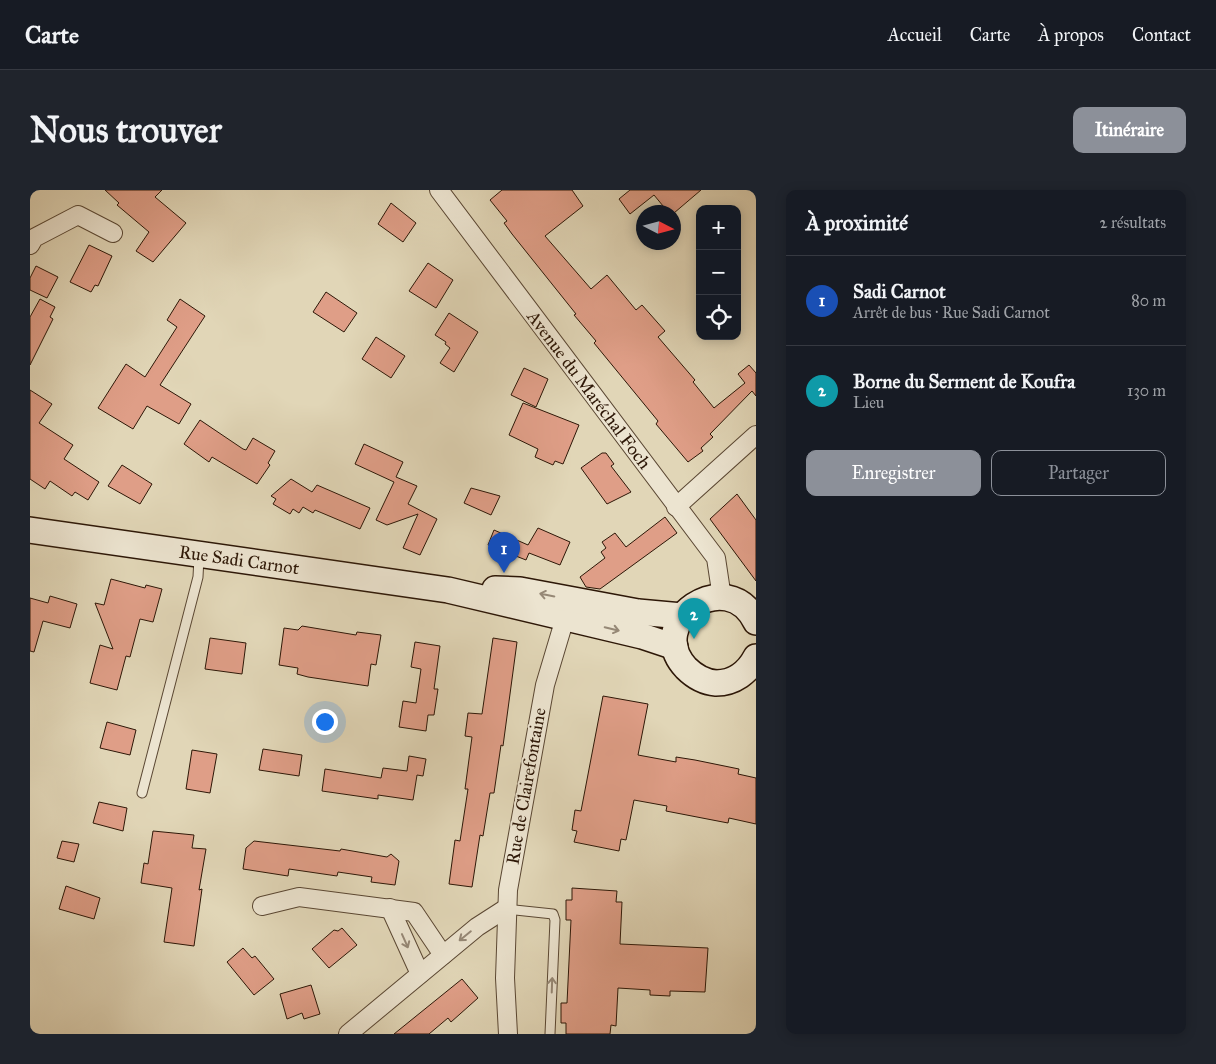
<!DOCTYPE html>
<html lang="fr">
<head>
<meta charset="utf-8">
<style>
	:root { --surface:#171b24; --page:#20242c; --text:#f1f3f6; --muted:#9ea1a6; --line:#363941; --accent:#8c9099 }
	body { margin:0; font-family:"IM FELL Great Primer",serif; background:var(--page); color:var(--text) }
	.controls { position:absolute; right:15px; top:15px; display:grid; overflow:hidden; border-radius:10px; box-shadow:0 2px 12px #0003 }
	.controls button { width:45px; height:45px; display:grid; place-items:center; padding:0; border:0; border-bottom:1px solid var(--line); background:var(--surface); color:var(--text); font:25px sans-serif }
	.compass { position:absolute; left:606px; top:15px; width:45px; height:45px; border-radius:50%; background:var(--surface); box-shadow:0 2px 12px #0003; rotate:96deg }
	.you { position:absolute; left:294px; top:531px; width:18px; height:18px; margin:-12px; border:4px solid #fff; border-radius:50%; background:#1a73e8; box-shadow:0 0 0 8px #1a73e833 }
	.badge { display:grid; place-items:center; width:32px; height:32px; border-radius:50%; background:var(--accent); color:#fff; font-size:16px; font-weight:700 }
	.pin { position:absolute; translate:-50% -41px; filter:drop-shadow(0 1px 2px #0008) }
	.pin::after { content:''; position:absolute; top:26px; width:18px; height:15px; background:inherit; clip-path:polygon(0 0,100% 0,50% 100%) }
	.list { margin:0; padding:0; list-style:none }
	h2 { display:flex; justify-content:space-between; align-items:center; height:65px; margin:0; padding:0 20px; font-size:21px }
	h2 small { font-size:16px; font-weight:400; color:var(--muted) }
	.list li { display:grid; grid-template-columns:32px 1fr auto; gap:15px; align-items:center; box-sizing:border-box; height:90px; padding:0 20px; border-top:1px solid var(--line) }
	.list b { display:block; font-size:19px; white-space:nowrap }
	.list p { margin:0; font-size:16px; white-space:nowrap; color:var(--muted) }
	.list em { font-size:16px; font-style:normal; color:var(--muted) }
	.actions { display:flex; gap:10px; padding:15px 20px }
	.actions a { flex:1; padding:11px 0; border:1px solid var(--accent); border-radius:10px; text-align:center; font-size:18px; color:var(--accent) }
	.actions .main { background:var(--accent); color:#fff }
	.icon { flex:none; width:28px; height:28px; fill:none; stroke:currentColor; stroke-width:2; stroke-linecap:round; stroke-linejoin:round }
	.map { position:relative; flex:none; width:726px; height:844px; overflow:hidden; border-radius:10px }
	header { display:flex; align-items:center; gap:30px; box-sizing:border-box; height:70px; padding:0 25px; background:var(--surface); border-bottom:1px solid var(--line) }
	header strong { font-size:24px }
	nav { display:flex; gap:28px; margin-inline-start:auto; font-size:18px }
	.intro { display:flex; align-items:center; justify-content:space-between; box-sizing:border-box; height:120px; padding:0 30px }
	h1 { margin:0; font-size:35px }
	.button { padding:12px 22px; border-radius:10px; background:var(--accent); color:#fff; font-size:18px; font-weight:700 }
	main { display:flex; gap:30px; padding:0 30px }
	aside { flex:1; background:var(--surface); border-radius:10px; box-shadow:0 2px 12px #0003 }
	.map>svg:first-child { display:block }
	.building { fill:#df9e87; stroke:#2d1707 }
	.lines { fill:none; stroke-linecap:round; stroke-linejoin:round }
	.lane-casing { stroke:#5a4733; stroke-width:11 }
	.street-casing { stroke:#5a4733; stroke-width:20 }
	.secondary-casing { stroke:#2d1707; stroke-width:28 }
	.lane { stroke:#ece4d0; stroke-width:9 }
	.street { stroke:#ece4d0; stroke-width:18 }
	.secondary { stroke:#ece4d0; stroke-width:25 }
	.oneway { stroke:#968876 }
	.labels { text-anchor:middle; stroke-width:4; stroke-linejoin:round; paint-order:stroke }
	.street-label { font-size:18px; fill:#2d1707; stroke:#ece4d0 }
</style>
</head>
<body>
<header>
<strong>Carte</strong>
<nav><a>Accueil</a><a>Carte</a><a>À propos</a><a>Contact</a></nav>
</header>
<div class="intro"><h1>Nous trouver</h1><a class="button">Itinéraire</a></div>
<main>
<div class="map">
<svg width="726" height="844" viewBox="0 0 726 844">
	<rect width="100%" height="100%" fill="#e1d6b7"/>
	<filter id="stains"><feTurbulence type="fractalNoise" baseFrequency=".004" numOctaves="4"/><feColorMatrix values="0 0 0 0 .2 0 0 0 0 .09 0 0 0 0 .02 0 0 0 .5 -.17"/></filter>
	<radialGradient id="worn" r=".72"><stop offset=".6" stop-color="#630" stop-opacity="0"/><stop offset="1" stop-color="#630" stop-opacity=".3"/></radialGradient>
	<g class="building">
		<polygon points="75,0 132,0 125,7 156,33 123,72 106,61 119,42 87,15 89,13"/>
		<polygon points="472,0 542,0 553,16 515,46 561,99 577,85 606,120 612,115 635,141 628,147 665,190 663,192 684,218 715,193 708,184 719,175 726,183 726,206 722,201 680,244 683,247 671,258 673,261 658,272 626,234 628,231 564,153 566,151 544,125 546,124 482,44 474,33 477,31 460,10"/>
		<polygon points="600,0 671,0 644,23 638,22 624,5 600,24 589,9"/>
		<polygon points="361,13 386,33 373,52 348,34"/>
		<polygon points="59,55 82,66 68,96 65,95 61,102 40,92"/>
		<polygon points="398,73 423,90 406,118 379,101"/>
		<polygon points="6,76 28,87 17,108 0,100 0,88"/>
		<polygon points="296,102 327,123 314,142 283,122"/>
		<polygon points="10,109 25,117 20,127 23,129 0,175 0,127"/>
		<polygon points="150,109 175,126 130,195 161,214 149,234 117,216 103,239 68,218 96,174 115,187 147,137 137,130"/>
		<polygon points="419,123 448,142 424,182 410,173 420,158 415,154 416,152 405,145"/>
		<polygon points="346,147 375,166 361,188 332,169"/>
		<polygon points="494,178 518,189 506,217 481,205"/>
		<polygon points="0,200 22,214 9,233 43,255 34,269 69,292 58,310 45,302 42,306 20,291 15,299 0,289"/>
		<polygon points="493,213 549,235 533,274 525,271 523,275 505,267 508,259 479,245"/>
		<polygon points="170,230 213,259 216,260 223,248 245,261 238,273 240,275 227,294 182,267 179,272 154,254"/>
		<polygon points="334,254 373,272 366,287 387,296 378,314 407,329 390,365 373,358 388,324 357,335 346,330 364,292 325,274"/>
		<polygon points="572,263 576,263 584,274 581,276 601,302 577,314 551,278"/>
		<polygon points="92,275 122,294 110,314 78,296"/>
		<polygon points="261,289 282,302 287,295 340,318 330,339 285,320 283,323 273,317 269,323 263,319 260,324 243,314 246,309 241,306"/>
		<polygon points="441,298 470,306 461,325 434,313"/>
		<polygon points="707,304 726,330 726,391 680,329"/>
		<polygon points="635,327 647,343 570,399 556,397 550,387 575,368 571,362 576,358 572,352 585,343 596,357"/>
		<polygon points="508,338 540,352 530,375 499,363 496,370 458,355 464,340 498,355"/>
		<polygon points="81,389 115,398 116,395 132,399 123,432 110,429 100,467 96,466 87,500 60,493 70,455 83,459 65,413 74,415"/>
		<polygon points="20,406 47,414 40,438 13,431 4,462 0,461 0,408 18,413"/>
		<polygon points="272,436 326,445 327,442 351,445 346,475 341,474 338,496 278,487 267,484 268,478 249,475 254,438 268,440"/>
		<polygon points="180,448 216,453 212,484 175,479"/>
		<polygon points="463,448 487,452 473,556 471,555 464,603 460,603 453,646 450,645 442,697 419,694 425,650 430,651 438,599 435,599 442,547 435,546 438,523 452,524"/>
		<polygon points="385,452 410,456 404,499 408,499 404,525 398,525 396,541 369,537 373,511 386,513 391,479 381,477"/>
		<polygon points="573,506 618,514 608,565 646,572 646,567 665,570 709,579 708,584 726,588 726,634 699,628 698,633 636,621 637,616 604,610 596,650 591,649 589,661 544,652 547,641 542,640 545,620 551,621"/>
		<polygon points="77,532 106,540 100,565 70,558"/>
		<polygon points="233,559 272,565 269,586 229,580"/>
		<polygon points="162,560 187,564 180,603 156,599"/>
		<polygon points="379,566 396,569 393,586 387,585 383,610 348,605 348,609 292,601 295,579 351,588 353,578 377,581"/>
		<polygon points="69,612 97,618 93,641 63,633"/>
		<polygon points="123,641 164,645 162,658 176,659 169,700 172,699 164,756 134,752 142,698 111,693 114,673 118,674"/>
		<polygon points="32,651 49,654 44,672 27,668"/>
		<polygon points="224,651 310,661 311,659 357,667 361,664 369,671 365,695 341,692 342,687 308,682 307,686 259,679 258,686 213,679 216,658"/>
		<polygon points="36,696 70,708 64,729 29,719"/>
		<polygon points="542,698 587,701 586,712 592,712 590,754 678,758 675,802 640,801 640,806 620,805 620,800 588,798 586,836 581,835 580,844 536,844 536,833 531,833 531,813 537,813 541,730 536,730 536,710 542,710"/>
		<polygon points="312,738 327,755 299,778 282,759 304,740 308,741"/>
		<polygon points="213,758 222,768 225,766 244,789 224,805 197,772"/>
		<polygon points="432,789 448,808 421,832 418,828 399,844 364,844"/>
		<polygon points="281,795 290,824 274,829 272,823 257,829 250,804"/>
	</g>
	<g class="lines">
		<defs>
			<g id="lane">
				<polyline points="112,603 168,387 169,367"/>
				<polyline points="475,719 523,724 525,730 520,844"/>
			</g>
			<g id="street">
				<polyline points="409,0 686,368 692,408"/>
				<polyline points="0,55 4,48 48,25 83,43"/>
				<polyline points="646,317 726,245"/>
				<polyline points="232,716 269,707 384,722 413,765"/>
				<polyline points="360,718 390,784"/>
				<polyline points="318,844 447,737 475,719"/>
				<polyline points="478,844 475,788 478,700 515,495 535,428 543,420"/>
			</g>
			<g id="secondary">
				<polyline points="0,340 418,400 612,446 645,457"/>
				<polyline points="465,399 490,400 608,422 652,426"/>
				<path d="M726 432C697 373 613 432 656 478 664 486 674 492 686 493 704 493 718 482 726 467"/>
			</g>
		</defs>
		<use href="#lane" class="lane-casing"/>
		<use href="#street" class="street-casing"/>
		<use href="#secondary" class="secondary-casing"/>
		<use href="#lane" class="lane"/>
		<use href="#street" class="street"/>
		<use href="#secondary" class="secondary"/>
	</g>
	<defs><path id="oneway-shaft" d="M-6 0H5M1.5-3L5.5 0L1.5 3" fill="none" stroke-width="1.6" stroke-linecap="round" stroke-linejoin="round" transform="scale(1.25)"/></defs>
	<g class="oneway">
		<use href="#oneway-shaft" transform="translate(517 405) rotate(-169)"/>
		<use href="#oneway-shaft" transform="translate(582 439) rotate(13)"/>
		<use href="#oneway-shaft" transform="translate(435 746) rotate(141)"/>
		<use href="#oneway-shaft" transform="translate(375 751) rotate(66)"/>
		<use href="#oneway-shaft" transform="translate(522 795) rotate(-88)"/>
	</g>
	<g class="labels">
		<g class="street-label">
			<text transform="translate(559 200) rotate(53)" y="6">Avenue du Maréchal Foch</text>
			<text transform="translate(209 370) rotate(8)" y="6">Rue Sadi Carnot</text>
			<text transform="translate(496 596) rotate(-80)" y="6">Rue de Clairefontaine</text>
		</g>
	</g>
	<rect width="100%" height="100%" filter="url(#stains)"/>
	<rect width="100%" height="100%" fill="url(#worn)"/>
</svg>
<div class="controls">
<button>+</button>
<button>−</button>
<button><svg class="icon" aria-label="locate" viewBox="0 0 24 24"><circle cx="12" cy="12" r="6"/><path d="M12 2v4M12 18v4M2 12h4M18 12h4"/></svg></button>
</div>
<svg class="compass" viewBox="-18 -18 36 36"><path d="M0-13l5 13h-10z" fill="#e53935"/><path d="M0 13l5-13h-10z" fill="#9ea1a6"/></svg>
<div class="you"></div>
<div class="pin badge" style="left:474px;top:383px;background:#1a4fb4">1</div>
<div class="pin badge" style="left:664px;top:449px;background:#0f9aa8">2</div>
</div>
<aside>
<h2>À proximité<small>2 résultats</small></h2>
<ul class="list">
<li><span class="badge" style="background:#1a4fb4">1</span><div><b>Sadi Carnot</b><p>Arrêt de bus · Rue Sadi Carnot</p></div><em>80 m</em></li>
<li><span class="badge" style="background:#0f9aa8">2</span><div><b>Borne du Serment de Koufra</b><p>Lieu</p></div><em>130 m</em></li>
</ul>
<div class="actions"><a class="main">Enregistrer</a><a>Partager</a></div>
</aside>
</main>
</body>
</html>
